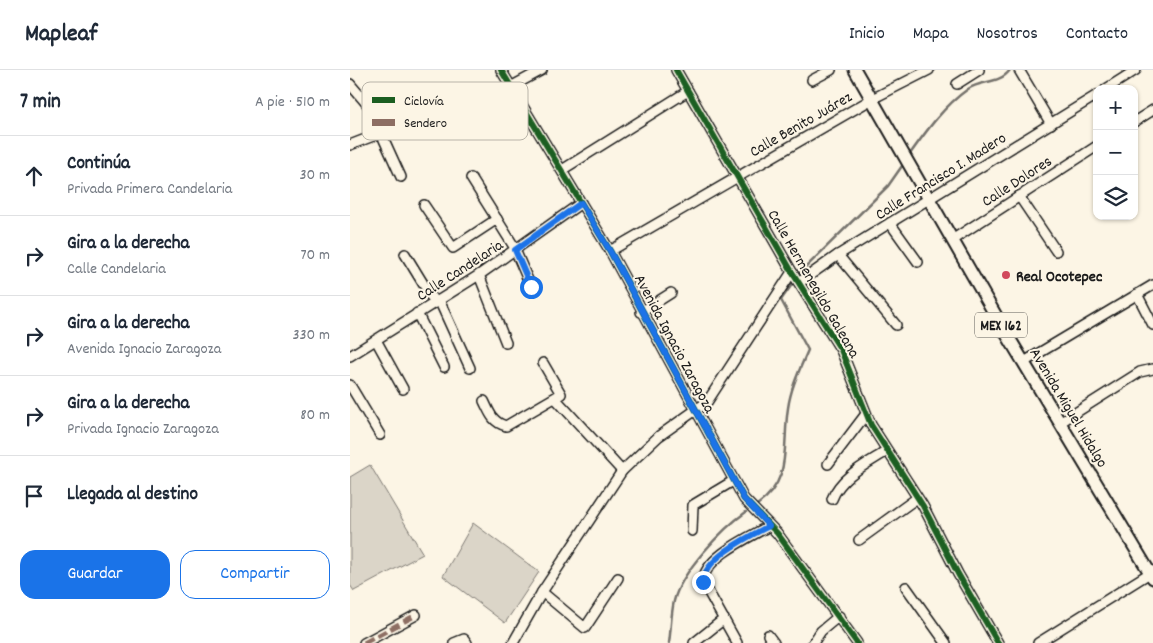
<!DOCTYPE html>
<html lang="es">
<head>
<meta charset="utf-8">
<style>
	:root { --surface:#fff; --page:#f6f6f7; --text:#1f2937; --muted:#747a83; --line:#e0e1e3; --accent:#1a73e8 }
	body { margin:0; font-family:Dekko,sans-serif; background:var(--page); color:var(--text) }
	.controls { position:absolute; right:15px; top:15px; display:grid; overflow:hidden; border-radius:10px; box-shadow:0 1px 4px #0004 }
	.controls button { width:45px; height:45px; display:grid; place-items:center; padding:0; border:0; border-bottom:1px solid var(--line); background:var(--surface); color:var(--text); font:25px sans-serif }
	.stop { position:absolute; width:15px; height:15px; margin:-11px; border:4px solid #1a73e8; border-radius:50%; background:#fff }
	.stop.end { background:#1a73e8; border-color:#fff; box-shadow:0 1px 5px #0008 }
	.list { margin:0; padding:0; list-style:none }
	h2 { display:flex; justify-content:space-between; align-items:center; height:65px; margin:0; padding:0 20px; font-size:21px }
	h2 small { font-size:16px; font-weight:400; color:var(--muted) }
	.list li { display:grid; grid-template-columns:32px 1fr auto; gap:15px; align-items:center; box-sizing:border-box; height:80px; padding:0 20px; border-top:1px solid var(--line) }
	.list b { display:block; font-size:19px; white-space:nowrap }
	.list p { margin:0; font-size:16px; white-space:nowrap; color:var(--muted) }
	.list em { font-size:16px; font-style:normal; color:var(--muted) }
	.actions { display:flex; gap:10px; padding:15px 20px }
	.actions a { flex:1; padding:11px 0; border:1px solid var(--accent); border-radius:15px; text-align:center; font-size:18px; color:var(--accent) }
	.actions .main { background:var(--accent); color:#fff }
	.icon { flex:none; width:28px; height:28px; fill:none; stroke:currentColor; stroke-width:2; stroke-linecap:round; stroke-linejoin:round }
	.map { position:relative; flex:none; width:803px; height:573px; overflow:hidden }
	header { display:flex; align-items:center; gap:30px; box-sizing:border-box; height:70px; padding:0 25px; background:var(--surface); border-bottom:1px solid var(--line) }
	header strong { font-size:24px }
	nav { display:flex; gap:28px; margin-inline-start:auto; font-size:18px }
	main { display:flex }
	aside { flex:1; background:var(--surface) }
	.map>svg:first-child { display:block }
	.green { fill:#dbd5c8; stroke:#7c7872 }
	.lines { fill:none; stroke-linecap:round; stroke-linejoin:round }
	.stream { stroke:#75726c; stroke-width:2.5 }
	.minor-casing { stroke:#1c1c1c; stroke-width:12 }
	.major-casing { stroke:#1c1c1c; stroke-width:15 }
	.minor { stroke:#fcf5e5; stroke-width:9 }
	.major { stroke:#fcf5e5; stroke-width:11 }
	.quiet { stroke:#8d6e63; stroke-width:5; stroke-dasharray:10 5; stroke-linecap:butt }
	.cycleway-casing { stroke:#fcf5e5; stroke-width:9 }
	.cycleway { stroke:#1b5e20; stroke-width:6 }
	.route { stroke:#1a73e8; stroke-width:6 }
	.poi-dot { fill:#d1495b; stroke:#fcf5e5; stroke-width:2 }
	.labels { text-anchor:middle; stroke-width:4; stroke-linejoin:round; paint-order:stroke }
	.shield { fill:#fcf5e5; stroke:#5f5d58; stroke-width:1 }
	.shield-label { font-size:15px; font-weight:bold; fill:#1c1c1c }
	.street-label { font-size:16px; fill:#1c1c1c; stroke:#fcf5e5 }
	.poi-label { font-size:16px; font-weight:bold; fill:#1c1c1c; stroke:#fcf5e5; text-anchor:start }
	.key { fill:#fcf5e5; stroke:#b9b4a9; stroke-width:1 }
	.key-label { font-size:14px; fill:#1c1c1c }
</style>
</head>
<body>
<header>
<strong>Mapleaf</strong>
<nav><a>Inicio</a><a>Mapa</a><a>Nosotros</a><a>Contacto</a></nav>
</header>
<main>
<aside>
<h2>7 min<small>A pie · 510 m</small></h2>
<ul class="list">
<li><svg class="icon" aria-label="ahead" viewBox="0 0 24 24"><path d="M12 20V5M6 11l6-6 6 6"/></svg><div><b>Continúa</b><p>Privada Primera Candelaria</p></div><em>30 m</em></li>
<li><svg class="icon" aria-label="right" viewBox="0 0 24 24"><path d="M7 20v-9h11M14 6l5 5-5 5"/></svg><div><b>Gira a la derecha</b><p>Calle Candelaria</p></div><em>70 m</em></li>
<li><svg class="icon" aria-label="right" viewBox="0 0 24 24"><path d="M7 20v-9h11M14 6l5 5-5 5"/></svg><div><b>Gira a la derecha</b><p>Avenida Ignacio Zaragoza</p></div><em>330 m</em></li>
<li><svg class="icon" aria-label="right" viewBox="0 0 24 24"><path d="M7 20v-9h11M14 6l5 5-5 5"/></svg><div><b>Gira a la derecha</b><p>Privada Ignacio Zaragoza</p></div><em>80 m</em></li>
<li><svg class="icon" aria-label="arrive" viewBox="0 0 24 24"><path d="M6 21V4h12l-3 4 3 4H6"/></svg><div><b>Llegada al destino</b></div></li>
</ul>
<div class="actions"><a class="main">Guardar</a><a>Compartir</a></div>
</aside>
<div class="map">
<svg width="803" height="573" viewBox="0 0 803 573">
	<rect width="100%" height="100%" fill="#fcf5e5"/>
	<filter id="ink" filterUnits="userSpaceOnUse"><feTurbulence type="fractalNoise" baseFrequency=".02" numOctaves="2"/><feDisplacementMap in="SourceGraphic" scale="10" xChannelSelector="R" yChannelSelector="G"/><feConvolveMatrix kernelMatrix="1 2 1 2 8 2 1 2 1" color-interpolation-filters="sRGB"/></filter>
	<g filter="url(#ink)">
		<g class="green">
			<polygon points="20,395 73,484 4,521 0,515 0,407"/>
			<polygon points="123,453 189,502 155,553 93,506"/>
		</g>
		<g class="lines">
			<g class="stream">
				<path d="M560 84C577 60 594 36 618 19 632 10 650 14 660 0"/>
				<polyline points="450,203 538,116 552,96"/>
				<path d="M407 435C443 410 432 376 438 338 441 317 450 299 458 280L431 230 443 213"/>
				<path d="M319 573C321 559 321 544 324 531 331 502 372 459 396 442"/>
			</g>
			<defs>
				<g id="minor">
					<polyline points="151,0 260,181 394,429 427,463 507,573"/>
					<polyline points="326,0 442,202 491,280 521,355 573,436 608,504 648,573"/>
					<polyline points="669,0 701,54"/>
					<polyline points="462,10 481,0"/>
					<polyline points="0,14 40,61"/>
					<polyline points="607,14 629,0"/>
					<polyline points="756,19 786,0"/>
					<polyline points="784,52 803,40"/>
					<polyline points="31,63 51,107"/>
					<polyline points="0,75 31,63 118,40 192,0"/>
					<polyline points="212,100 338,21"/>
					<polyline points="121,108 163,175 181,217"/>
					<polyline points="669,126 706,181"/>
					<polyline points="74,135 103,178 147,149"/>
					<polyline points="540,153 568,192"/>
					<polyline points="602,170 747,76"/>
					<polyline points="260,181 522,29 579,0"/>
					<polyline points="55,184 85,233"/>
					<polyline points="488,185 546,255"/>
					<polyline points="129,205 156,273"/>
					<polyline points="450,212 488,185 747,25"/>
					<polyline points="787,224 803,255"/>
					<polyline points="89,230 120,298"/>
					<polyline points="291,242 321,223"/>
					<polyline points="67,243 94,297"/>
					<polyline points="26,270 53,319"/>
					<polyline points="0,286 129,205 231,133"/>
					<polyline points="674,292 803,215"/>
					<polyline points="0,315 30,365"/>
					<polyline points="205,328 272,401"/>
					<path d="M134 331C140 343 142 352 156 356L211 324 193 293"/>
					<polyline points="711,352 790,302 803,299"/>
					<polyline points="478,394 516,344"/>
					<path d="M482 429C491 406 517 394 537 381"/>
					<polyline points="342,461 343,435 383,411"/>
					<polyline points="509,470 567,428"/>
					<polyline points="556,517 596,573"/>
					<polyline points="192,522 235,558 268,508"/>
					<polyline points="418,565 424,573"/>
					<polyline points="14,573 66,545"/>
					<polyline points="104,573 114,569 117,573"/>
					<polyline points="163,573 192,522 272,401 309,366 357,332 442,202"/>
					<polyline points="344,573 374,549"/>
					<path d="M387 573 353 512C354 487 400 467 419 456"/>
					<polyline points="463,573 471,561 489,546"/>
					<polyline points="688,573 803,501"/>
				</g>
				<polyline id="major" points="505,0 650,253 803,508"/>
			</defs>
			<use href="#minor" class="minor-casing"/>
			<use href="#major" class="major-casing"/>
			<use href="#minor" class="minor"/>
			<use href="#major" class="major"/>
			<polyline class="quiet" points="14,573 66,545"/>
			<defs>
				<g id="cycleway">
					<polyline points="151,0 260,181 394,429 427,463 507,573"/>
					<polyline points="326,0 442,202 491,280 521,355 573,436 608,504 648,573"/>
				</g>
			</defs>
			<use href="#cycleway" class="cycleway-casing"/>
			<use href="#cycleway" class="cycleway"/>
		</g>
	</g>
	<g class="lines" filter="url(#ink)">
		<path class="route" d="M181 217 165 180 231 133 260 181 394 429 419 456C400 466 354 488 353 512"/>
	</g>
	<circle class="poi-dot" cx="656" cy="205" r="5"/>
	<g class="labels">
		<rect class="shield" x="625" y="242.5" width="52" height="25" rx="4"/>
		<g class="shield-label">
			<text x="651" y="260">MEX 162</text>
		</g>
		<g class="street-label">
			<text transform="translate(450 53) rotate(-30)" y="6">Calle Benito Juárez</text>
			<text transform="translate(590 105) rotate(-32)" y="6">Calle Francisco I. Madero</text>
			<text transform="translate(666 110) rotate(-33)" y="6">Calle Dolores</text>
			<text transform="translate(109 199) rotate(-33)" y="6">Calle Candelaria</text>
			<text transform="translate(465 213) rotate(60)" y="6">Calle Hermenegildo Galeana</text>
			<text transform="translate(326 273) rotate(62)" y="6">Avenida Ignacio Zaragoza</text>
			<text transform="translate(720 337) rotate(59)" y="6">Avenida Miguel Hidalgo</text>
		</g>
		<g class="poi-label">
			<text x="666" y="211">Real Ocotepec</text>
		</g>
	</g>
	<rect x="12" y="12" width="166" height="58" rx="8" class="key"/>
	<rect x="22" y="27" width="23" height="6" fill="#1b5e20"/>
	<rect x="22" y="49" width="23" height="7" fill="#8d6e63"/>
	<g class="key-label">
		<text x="54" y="35">Ciclovía</text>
		<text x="54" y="57">Sendero</text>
	</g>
</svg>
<div class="controls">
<button>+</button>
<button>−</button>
<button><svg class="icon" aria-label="layers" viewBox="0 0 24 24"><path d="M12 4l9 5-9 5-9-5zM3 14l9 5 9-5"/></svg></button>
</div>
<div class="stop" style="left:181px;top:217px"></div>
<div class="stop end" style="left:353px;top:512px"></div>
</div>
</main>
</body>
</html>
